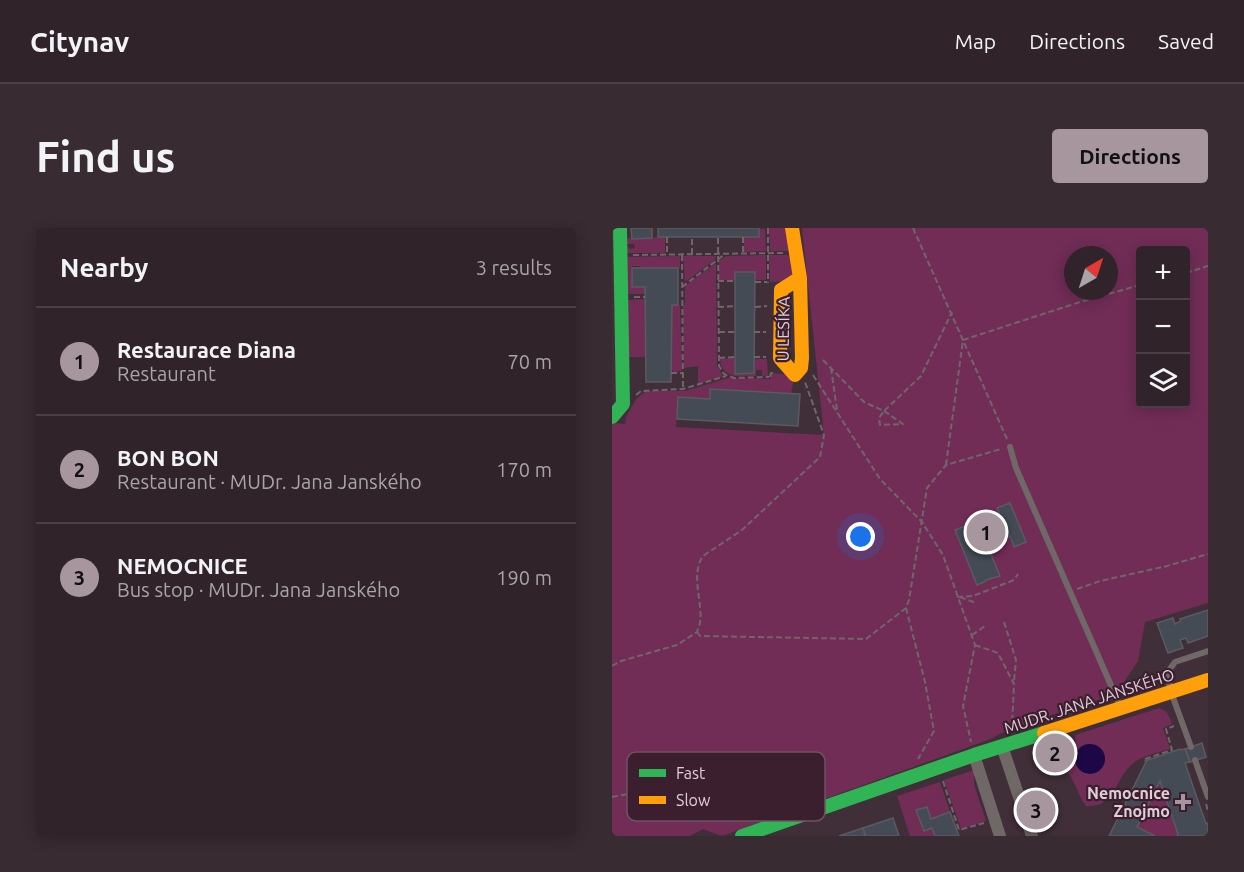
<!DOCTYPE html>
<html lang="en">
<head>
<meta charset="utf-8">
<style>
	:root { --surface:#30232a; --page:#382b32; --text:#f1f3f6; --muted:#a8a4a8; --line:#4b4047; --accent:#a8969f }
	body { margin:0; font-family:Ubuntu,sans-serif; background:var(--page); color:var(--text) }
	.controls { position:absolute; right:18px; top:18px; display:grid; overflow:hidden; border-radius:6px; box-shadow:0 3px 15px #0003 }
	.controls button { width:54px; height:54px; display:grid; place-items:center; padding:0; border:0; border-bottom:2px solid var(--line); background:var(--surface); color:var(--text); font:30px sans-serif }
	.compass { position:absolute; left:452px; top:18px; width:54px; height:54px; border-radius:50%; background:var(--surface); box-shadow:0 3px 15px #0003; rotate:39deg }
	.you { position:absolute; left:249px; top:309px; width:21px; height:21px; margin:-15px; border:4px solid #fff; border-radius:50%; background:#1a73e8; box-shadow:0 0 0 9px #1a73e833 }
	.badge { display:grid; place-items:center; width:39px; height:39px; border-radius:50%; background:var(--accent); color:#111; font-size:20px; font-weight:700 }
	.pin { position:absolute; translate:-50% -50%; border:3px solid #fff; box-shadow:0 2px 6px #0006 }
	.list { margin:0; padding:0; list-style:none }
	h2 { display:flex; justify-content:space-between; align-items:center; height:78px; margin:0; padding:0 24px; font-size:26px }
	h2 small { font-size:20px; font-weight:400; color:var(--muted) }
	.list li { display:grid; grid-template-columns:39px 1fr auto; gap:18px; align-items:center; box-sizing:border-box; height:108px; padding:0 24px; border-top:2px solid var(--line) }
	.list b { display:block; font-size:22px; white-space:nowrap }
	.list p { margin:0; font-size:20px; white-space:nowrap; color:var(--muted) }
	.list em { font-size:20px; font-style:normal; color:var(--muted) }
	.icon { flex:none; width:33px; height:33px; fill:none; stroke:currentColor; stroke-width:2; stroke-linecap:round; stroke-linejoin:round }
	.map { position:relative; flex:none; width:596px; height:608px; overflow:hidden; border-radius:6px }
	header { display:flex; align-items:center; gap:36px; box-sizing:border-box; height:84px; padding:0 30px; background:var(--surface); border-bottom:2px solid var(--line) }
	header strong { font-size:28px }
	nav { display:flex; gap:33px; margin-inline-start:auto; font-size:21px }
	.intro { display:flex; align-items:center; justify-content:space-between; box-sizing:border-box; height:144px; padding:0 36px }
	h1 { margin:0; font-size:42px }
	.button { padding:15px 27px; border-radius:6px; background:var(--accent); color:#111; font-size:21px; font-weight:700 }
	main { display:flex; gap:36px; padding:0 36px }
	aside { flex:1; background:var(--surface); border-radius:6px; box-shadow:0 3px 15px #0003 }
	.map>svg:first-child { display:block }
	.green { fill:#712d56; fill-rule:evenodd }
	.water { fill:#1d0747 }
	.building { fill:#444b54; stroke:#5b5a62; stroke-width:1.5 }
	.lines { fill:none; stroke-linecap:round; stroke-linejoin:round }
	.path { stroke:#70666a; stroke-width:2; stroke-dasharray:6 3; stroke-linecap:butt }
	.lane { stroke:#706867; stroke-width:6 }
	.street { stroke:#706867; stroke-width:12 }
	.fast { stroke:#30b455; stroke-width:14 }
	.slow { stroke:#ff9f0a; stroke-width:14 }
	.poi-dot { fill:#a8969f; stroke:#3b1f2f; stroke-width:2 }
	.labels { text-anchor:middle; stroke-width:4.5; stroke-linejoin:round; paint-order:stroke }
	.street-label { font-size:16px; fill:#e0cdd6; stroke:#3b1f2f }
	.poi-label { font-size:16px; font-weight:bold; fill:#e0cdd6; stroke:#3b1f2f; text-anchor:end }
	.key { fill:#3b1f2f; stroke:#6d5361; stroke-width:1.5 }
	.key-label { font-size:16px; fill:#e0cdd6 }
</style>
</head>
<body>
<header>
<strong>Citynav</strong>
<nav><a>Map</a><a>Directions</a><a>Saved</a></nav>
</header>
<div class="intro"><h1>Find us</h1><a class="button">Directions</a></div>
<main>
<aside>
<h2>Nearby<small>3 results</small></h2>
<ul class="list">
<li><span class="badge">1</span><div><b>Restaurace Diana</b><p>Restaurant</p></div><em>70 m</em></li>
<li><span class="badge">2</span><div><b>BON BON</b><p>Restaurant · MUDr. Jana Janského</p></div><em>170 m</em></li>
<li><span class="badge">3</span><div><b>NEMOCNICE</b><p>Bus stop · MUDr. Jana Janského</p></div><em>190 m</em></li>
</ul>
</aside>
<div class="map">
<svg width="596" height="608" viewBox="0 0 596 608">
	<rect width="100%" height="100%" fill="#402f38"/>
	<g class="green">
		<polygon points="157,0 177,0 180,23 158,23"/>
		<path d="M190 0H596V375L533 394 526 433 504 466 400 500 376 512 110 608 91 601 78 608H0V195L13 196 14 189 24 171 34 163H73L116 150 159 151V145L183 147 179 165 99 161 98 171 66 169 64 199 212 207ZM528 22H574V176H528ZM461 27H497V63H461Z"/>
		<polygon points="147,1 153,1 154,23 132,24 132,9 147,9"/>
		<polygon points="19,9 20,11 53,9 53,25 13,25 16,18 17,21 23,20 22,16 13,16 13,12"/>
		<polygon points="154,27 154,52 144,52 144,51 123,45 123,52 107,52 107,33 114,28"/>
		<polygon points="157,27 180,27 180,49 174,53 158,54"/>
		<polygon points="68,28 68,40 29,40 28,38 20,38 20,58 33,59 33,66 14,66 13,29"/>
		<polygon points="71,28 104,28 103,32 73,54"/>
		<polygon points="104,35 105,138 110,146 110,149 86,156 86,138 72,140 71,77 73,76 73,58"/>
		<polygon points="33,71 33,129 15,129 14,72"/>
		<polygon points="60,77 68,77 70,143 61,144 60,141 58,141"/>
		<path d="M122 130 123 145H141L142 133 144 131H155L156 148H150V142H144V148C128 148 110 152 108 131Z"/>
		<path d="M547 480 555 484 560 495 558 497 551 500 558 521C546 525 527 528 518 538 503 553 502 580 474 578 469 571 468 568 465 561 458 544 442 532 464 518L463 507ZM477 516C480 517 485 518 487 519 498 527 491 540 482 545L463 530C465 522 468 517 477 516Z"/>
		<polygon points="362,542 362,556 374,593 349,601 332,552"/>
		<polygon points="548,553 566,606 565,608 543,608 525,599"/>
		<polygon points="328,554 338,584 319,591 315,579 305,582 311,602 320,600 323,608 298,608 285,568"/>
	</g>
	<circle class="water" cx="478" cy="531" r="15"/>
	<g class="building">
		<polygon points="19,0 40,0 40,10 20,11"/>
		<rect x="46" y="0" width="101" height="9"/>
		<polygon points="20,40 66,40 66,77 60,77 59,154 34,154 33,59 20,59"/>
		<polygon points="123,44 143,44 142,145 123,146"/>
		<polygon points="98,161 188,166 186,198 65,191 66,169 98,171"/>
		<polygon points="398,275 414,314 402,319 398,308 388,312 389,313 376,319 388,348 374,352 372,354 365,357 343,302 359,296 361,300 389,289 385,280"/>
		<polygon points="596,382 596,408 576,415 574,410 568,412 571,420 556,425 545,395 561,390 563,396 569,393 568,391"/>
		<polygon points="590,515 594,529 578,534 573,521"/>
		<circle cx="442" cy="525" r="6"/>
		<polygon points="568,521 569,522 573,521 578,534 573,535 594,596 596,595 596,608 565,608 566,606 548,553 525,599 543,608 497,608 534,534 533,533"/>
		<polygon points="315,579 319,591 338,584 347,608 323,608 320,600 312,603 304,582"/>
		<polygon points="281,590 287,608 254,608 251,600"/>
		<polygon points="251,600 253,608 227,608"/>
	</g>
	<g class="lines">
		<g class="path">
			<polyline points="156,0 156,55"/>
			<polyline points="301,0 395,211"/>
			<polyline points="55,9 55,27"/>
			<polyline points="106,10 107,138 112,146 122,150 157,149"/>
			<polyline points="131,24 131,9"/>
			<polyline points="80,26 80,8"/>
			<polyline points="21,27 171,25"/>
			<polyline points="70,27 71,161"/>
			<polyline points="574,45 596,38"/>
			<polyline points="106,53 123,53"/>
			<polyline points="143,54 155,54"/>
			<polyline points="70,59 113,26"/>
			<polyline points="22,69 33,69"/>
			<polyline points="106,79 124,78"/>
			<polyline points="143,79 155,78"/>
			<polyline points="107,104 122,104"/>
			<polyline points="142,104 154,104"/>
			<polyline points="142,129 154,129"/>
			<polyline points="107,130 122,129"/>
			<polyline points="211,132 252,174 272,183 309,148 340,84"/>
			<polyline points="219,140 225,182"/>
			<polyline points="59,145 71,145"/>
			<polyline points="201,147 268,251 310,294 331,327 363,417 351,478 359,514"/>
			<polyline points="158,149 159,145 163,145"/>
			<polyline points="24,167 29,163 71,161 114,148"/>
			<polygon points="272,183 291,196 268,197 267,190"/>
			<polyline points="334,237 351,112 468,74 528,57"/>
			<polyline points="465,361 488,353 555,338 596,326"/>
			<polyline points="345,369 361,368 402,352 406,346"/>
			<polyline points="348,369 364,375"/>
			<polyline points="294,380 313,454 322,503 306,531"/>
			<polyline points="392,394 404,432 402,454"/>
			<polyline points="85,404 88,408 254,411 294,380 297,372 315,260 334,237 389,221"/>
			<polyline points="360,407 373,398"/>
			<polyline points="363,417 386,425 402,456 400,499"/>
			<path d="M0 438 9 433 65 417 85 404C86 401 87 398 88 395 91 373 78 347 91 328L130 302 208 229 212 207 193 154"/>
			<polyline points="533,531 560,522 554,501 562,498"/>
			<polyline points="331,553 347,602 372,595"/>
			<polyline points="0,569 21,565 75,563 111,566 143,578 156,584"/>
			<polyline points="594,576 596,583"/>
		</g>
		<g class="lane">
			<polyline points="398,219 404,240 508,478"/>
			<polyline points="579,519 559,464 555,445 563,434 596,423"/>
			<polyline points="583,532 596,569"/>
		</g>
		<g class="street">
			<polyline points="390,518 420,608"/>
			<polyline points="362,527 388,608"/>
		</g>
		<g class="fast">
			<polyline points="0,189 11,176 8,0"/>
			<polyline points="130,608 362,527 432,505"/>
		</g>
		<g class="slow">
			<polyline points="180,0 188,50 190,130 189,140 183,147 168,130 169,62 188,50"/>
			<polyline points="432,505 596,452"/>
		</g>
	</g>
	<path class="poi-dot" d="M568 565h6v6h6v6h-6v6h-6v-6h-6v-6h6z"/>
	<g class="labels">
		<g class="street-label">
			<text transform="translate(171 101) rotate(-89)" y="6">U LESÍKA</text>
			<text transform="translate(477 473) rotate(-18)" y="6">MUDR. JANA JANSKÉHO</text>
		</g>
		<g class="poi-label">
			<text x="558" y="571">Nemocnice<tspan x="558" dy="18">Znojmo</tspan></text>
		</g>
	</g>
	<rect x="15" y="524" width="198" height="69" rx="9" class="key"/>
	<rect x="27" y="541" width="27" height="8" fill="#30b455"/>
	<rect x="27" y="568" width="27" height="8" fill="#ff9f0a"/>
	<g class="key-label">
		<text x="64" y="551">Fast</text>
		<text x="64" y="578">Slow</text>
	</g>
</svg>
<div class="controls">
<button>+</button>
<button>−</button>
<button><svg class="icon" aria-label="layers" viewBox="0 0 24 24"><path d="M12 4l9 5-9 5-9-5zM3 14l9 5 9-5"/></svg></button>
</div>
<svg class="compass" viewBox="-18 -18 36 36"><path d="M0-13l5 13h-10z" fill="#e53935"/><path d="M0 13l5-13h-10z" fill="#a8a4a8"/></svg>
<div class="you"></div>
<div class="pin badge" style="left:374px;top:304px">1</div>
<div class="pin badge" style="left:443px;top:525px">2</div>
<div class="pin badge" style="left:424px;top:582px">3</div>
</div>
</main>
</body>
</html>
